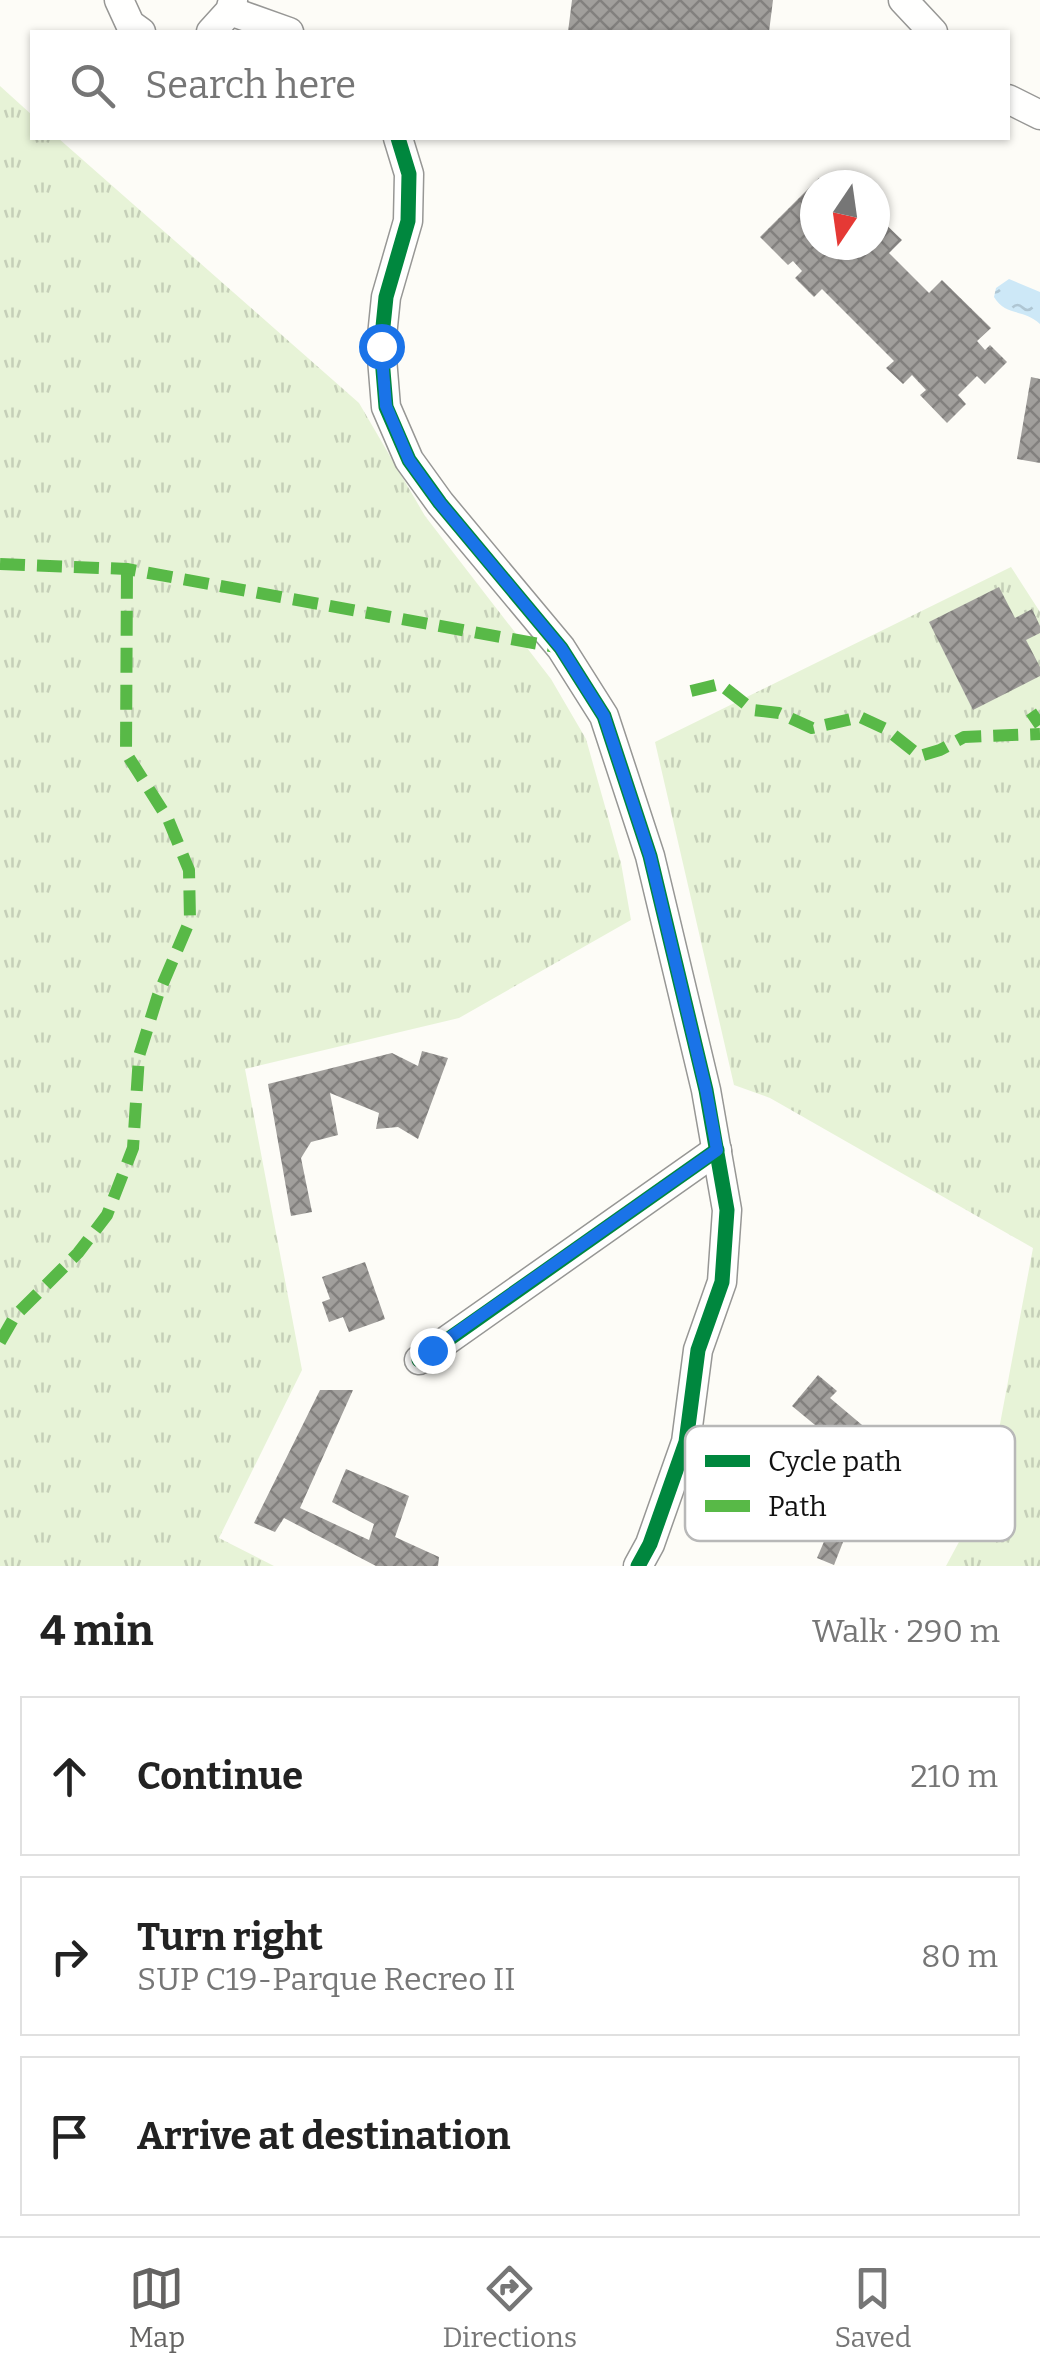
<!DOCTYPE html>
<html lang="en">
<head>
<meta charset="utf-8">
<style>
	:root { --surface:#fff; --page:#f6f6f6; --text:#222; --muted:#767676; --line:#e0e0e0; --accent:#646362 }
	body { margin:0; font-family:Bitter,serif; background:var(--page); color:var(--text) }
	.compass { position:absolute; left:800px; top:170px; width:90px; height:90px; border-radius:50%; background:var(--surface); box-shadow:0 2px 8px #0004; rotate:193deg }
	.stop { position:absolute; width:30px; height:30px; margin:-22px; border:8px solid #1a73e8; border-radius:50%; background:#fff }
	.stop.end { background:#1a73e8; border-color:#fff; box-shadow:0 2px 10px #0008 }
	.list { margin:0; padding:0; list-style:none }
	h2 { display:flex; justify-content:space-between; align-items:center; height:130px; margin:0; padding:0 40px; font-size:42px }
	h2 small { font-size:32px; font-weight:400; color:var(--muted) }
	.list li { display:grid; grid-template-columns:65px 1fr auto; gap:30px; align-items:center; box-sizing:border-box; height:160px; margin:0 20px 20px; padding:0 20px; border:2px solid var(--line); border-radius:0px }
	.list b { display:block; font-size:38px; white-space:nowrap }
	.list p { margin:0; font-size:32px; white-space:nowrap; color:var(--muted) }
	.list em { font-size:32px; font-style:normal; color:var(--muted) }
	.icon { flex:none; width:55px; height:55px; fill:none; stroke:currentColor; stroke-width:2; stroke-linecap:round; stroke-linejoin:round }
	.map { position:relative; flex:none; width:1040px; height:1566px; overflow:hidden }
	.search { position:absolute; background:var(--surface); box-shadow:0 2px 8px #0004; left:30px; right:30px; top:30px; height:110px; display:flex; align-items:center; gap:25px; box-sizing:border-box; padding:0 35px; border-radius:0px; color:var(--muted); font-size:38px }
	.sheet { height:670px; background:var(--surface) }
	nav { display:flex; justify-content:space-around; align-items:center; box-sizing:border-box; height:140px; border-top:2px solid var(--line); background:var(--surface); font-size:28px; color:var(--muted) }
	nav a { display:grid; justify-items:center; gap:5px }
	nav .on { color:var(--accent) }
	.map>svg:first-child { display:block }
	.grass { fill:url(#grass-tufts) }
	.water { fill:url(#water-ripples) }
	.building { fill:url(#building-cross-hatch) }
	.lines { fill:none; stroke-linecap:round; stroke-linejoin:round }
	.street-casing { stroke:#979795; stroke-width:31 }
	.street { stroke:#fffffe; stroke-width:28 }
	.quiet { stroke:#58b947; stroke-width:12; stroke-dasharray:25 12; stroke-linecap:butt }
	.cycleway-casing { stroke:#fff; stroke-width:21 }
	.cycleway { stroke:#00873e; stroke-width:15 }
	.route { stroke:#1a73e8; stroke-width:12 }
	.key { fill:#fff; stroke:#b8b8b8; stroke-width:2.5 }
	.key-label { font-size:28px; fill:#111 }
</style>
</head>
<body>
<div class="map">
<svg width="1040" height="1566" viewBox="0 0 1040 1566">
	<defs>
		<pattern id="grass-tufts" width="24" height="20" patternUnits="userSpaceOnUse" patternTransform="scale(2.5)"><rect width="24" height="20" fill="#e7f3d7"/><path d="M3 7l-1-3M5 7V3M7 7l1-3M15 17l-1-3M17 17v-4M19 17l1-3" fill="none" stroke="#c5cfb8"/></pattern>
		<pattern id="water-ripples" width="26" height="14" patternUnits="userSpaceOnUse" patternTransform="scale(2.5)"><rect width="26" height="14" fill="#cde8f7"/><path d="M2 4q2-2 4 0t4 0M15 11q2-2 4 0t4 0" fill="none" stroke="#afc6d3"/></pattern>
		<pattern id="building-cross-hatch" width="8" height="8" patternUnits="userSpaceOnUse" patternTransform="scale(2.5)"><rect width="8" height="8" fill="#a19f9c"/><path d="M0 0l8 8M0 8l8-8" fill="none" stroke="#82807e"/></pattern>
	</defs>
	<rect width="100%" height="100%" fill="#fdfcf7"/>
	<g class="grass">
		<polygon points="0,86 32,115 32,138 58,138 359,403 425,516 551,679 586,739 621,863 631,920 459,1018 245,1069 302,1370 219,1538 274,1566 0,1566"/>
		<polygon points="1011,567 1040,612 1040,1566 946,1566 988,1488 1033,1248 770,1098 734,1085 655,742"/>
	</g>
	<path class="water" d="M1009 279 1040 292V324C1024 309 1005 316 994 297L996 288Z"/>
	<g class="building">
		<polygon points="572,0 773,0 769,32 606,30 568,32"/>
		<polygon points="819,178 826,185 815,185 815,245 875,245 875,214 902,240 889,253 929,293 942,280 991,328 977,341 985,350 990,345 1007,362 985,384 977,376 958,395 966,404 947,423 920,395 926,390 912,375 903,384 886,368 894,361 822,289 814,297 795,278 802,271 793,261 788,265 760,237"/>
		<polygon points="1031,377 1040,379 1040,463 1017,459"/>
		<polygon points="999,587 1015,618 1032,609 1040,626 1040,633 1026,640 1040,667 1040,676 973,710 929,622"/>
		<polygon points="422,1051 448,1058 418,1139 398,1127 376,1129 379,1113 330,1093 338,1135 311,1142 301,1158 312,1212 291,1216 268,1084 392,1053 418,1066"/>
		<polygon points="365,1262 385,1319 349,1332 343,1317 329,1322 322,1302 330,1299 322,1277"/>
		<polygon points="818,1375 837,1391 830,1398 868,1430 849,1453 792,1406"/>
		<polygon points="320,1390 353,1390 300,1508 369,1540 374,1524 332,1502 346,1469 409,1496 395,1537 439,1557 438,1566 376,1566 284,1518 275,1532 254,1523"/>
		<polygon points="831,1525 847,1532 834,1565 817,1558"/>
	</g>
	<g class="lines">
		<defs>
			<g id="street">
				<polyline points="119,0 130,24 141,32"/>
				<polyline points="903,0 933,32"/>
				<polyline points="230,11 289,32"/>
				<polyline points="211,32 230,11 233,0"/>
				<polyline points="1008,99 1040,115"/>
				<polyline points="398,138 409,174 408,221 386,297 381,346 386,407 409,460 440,503 561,648 604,716 650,856 706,1090 727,1210 722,1282 698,1350 686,1442 650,1544 638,1566"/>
				<polyline points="419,1360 717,1150"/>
			</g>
		</defs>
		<use href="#street" class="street-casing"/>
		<use href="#street" class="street"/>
		<g class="quiet">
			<polyline points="0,564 127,569 561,648"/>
			<polyline points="691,691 720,684 753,710 779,713 812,728 860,717 886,729 920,756 940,750 964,737 1040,734"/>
			<polyline points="1031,712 1040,725"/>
			<polyline points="0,1342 15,1316 78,1253 107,1215 133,1148 139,1056 158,995 190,920 189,870 168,819 126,753 127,569"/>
		</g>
		<defs>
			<g id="cycleway">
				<polyline points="398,138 409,174 408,221 386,297 381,346 386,407 409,460 440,503 561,648 604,716 650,856 706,1090 727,1210 722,1282 698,1350 686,1442 650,1544 638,1566"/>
				<polyline points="419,1360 717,1150"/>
			</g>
		</defs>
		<use href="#cycleway" class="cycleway-casing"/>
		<use href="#cycleway" class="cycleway"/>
	</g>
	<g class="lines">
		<polyline class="route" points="381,346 386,406 409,460 440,503 561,648 604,716 650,856 706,1090 717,1150 432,1350"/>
	</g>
	<rect x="685" y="1426" width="330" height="115" rx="15" class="key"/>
	<rect x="705" y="1455" width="45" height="12" fill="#00873e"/>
	<rect x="705" y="1500" width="45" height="12" fill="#58b947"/>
	<g class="key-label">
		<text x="768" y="1471">Cycle path</text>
		<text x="768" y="1516">Path</text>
	</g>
</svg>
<svg class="compass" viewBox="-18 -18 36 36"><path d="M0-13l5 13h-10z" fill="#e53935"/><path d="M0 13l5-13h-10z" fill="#767676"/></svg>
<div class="stop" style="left:381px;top:346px"></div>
<div class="stop end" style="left:432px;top:1350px"></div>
<div class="search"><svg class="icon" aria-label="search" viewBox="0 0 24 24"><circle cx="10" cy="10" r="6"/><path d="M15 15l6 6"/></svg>Search here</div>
</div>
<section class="sheet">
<h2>4 min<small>Walk · 290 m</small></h2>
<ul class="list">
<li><svg class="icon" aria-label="ahead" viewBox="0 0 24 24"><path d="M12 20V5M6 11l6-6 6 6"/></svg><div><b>Continue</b></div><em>210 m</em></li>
<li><svg class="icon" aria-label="right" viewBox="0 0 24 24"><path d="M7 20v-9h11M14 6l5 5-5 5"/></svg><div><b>Turn right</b><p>SUP C19-Parque Recreo II</p></div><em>80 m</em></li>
<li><svg class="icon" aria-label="arrive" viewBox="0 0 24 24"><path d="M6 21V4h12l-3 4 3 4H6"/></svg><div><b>Arrive at destination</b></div></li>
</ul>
</section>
<nav>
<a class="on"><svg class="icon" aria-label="map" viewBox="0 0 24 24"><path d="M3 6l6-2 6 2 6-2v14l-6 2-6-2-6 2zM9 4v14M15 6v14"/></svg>Map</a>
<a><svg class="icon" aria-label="directions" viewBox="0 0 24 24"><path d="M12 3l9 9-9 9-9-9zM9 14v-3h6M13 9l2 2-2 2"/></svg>Directions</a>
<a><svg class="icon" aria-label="saved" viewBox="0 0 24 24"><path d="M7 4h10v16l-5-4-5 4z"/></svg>Saved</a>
</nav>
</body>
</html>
